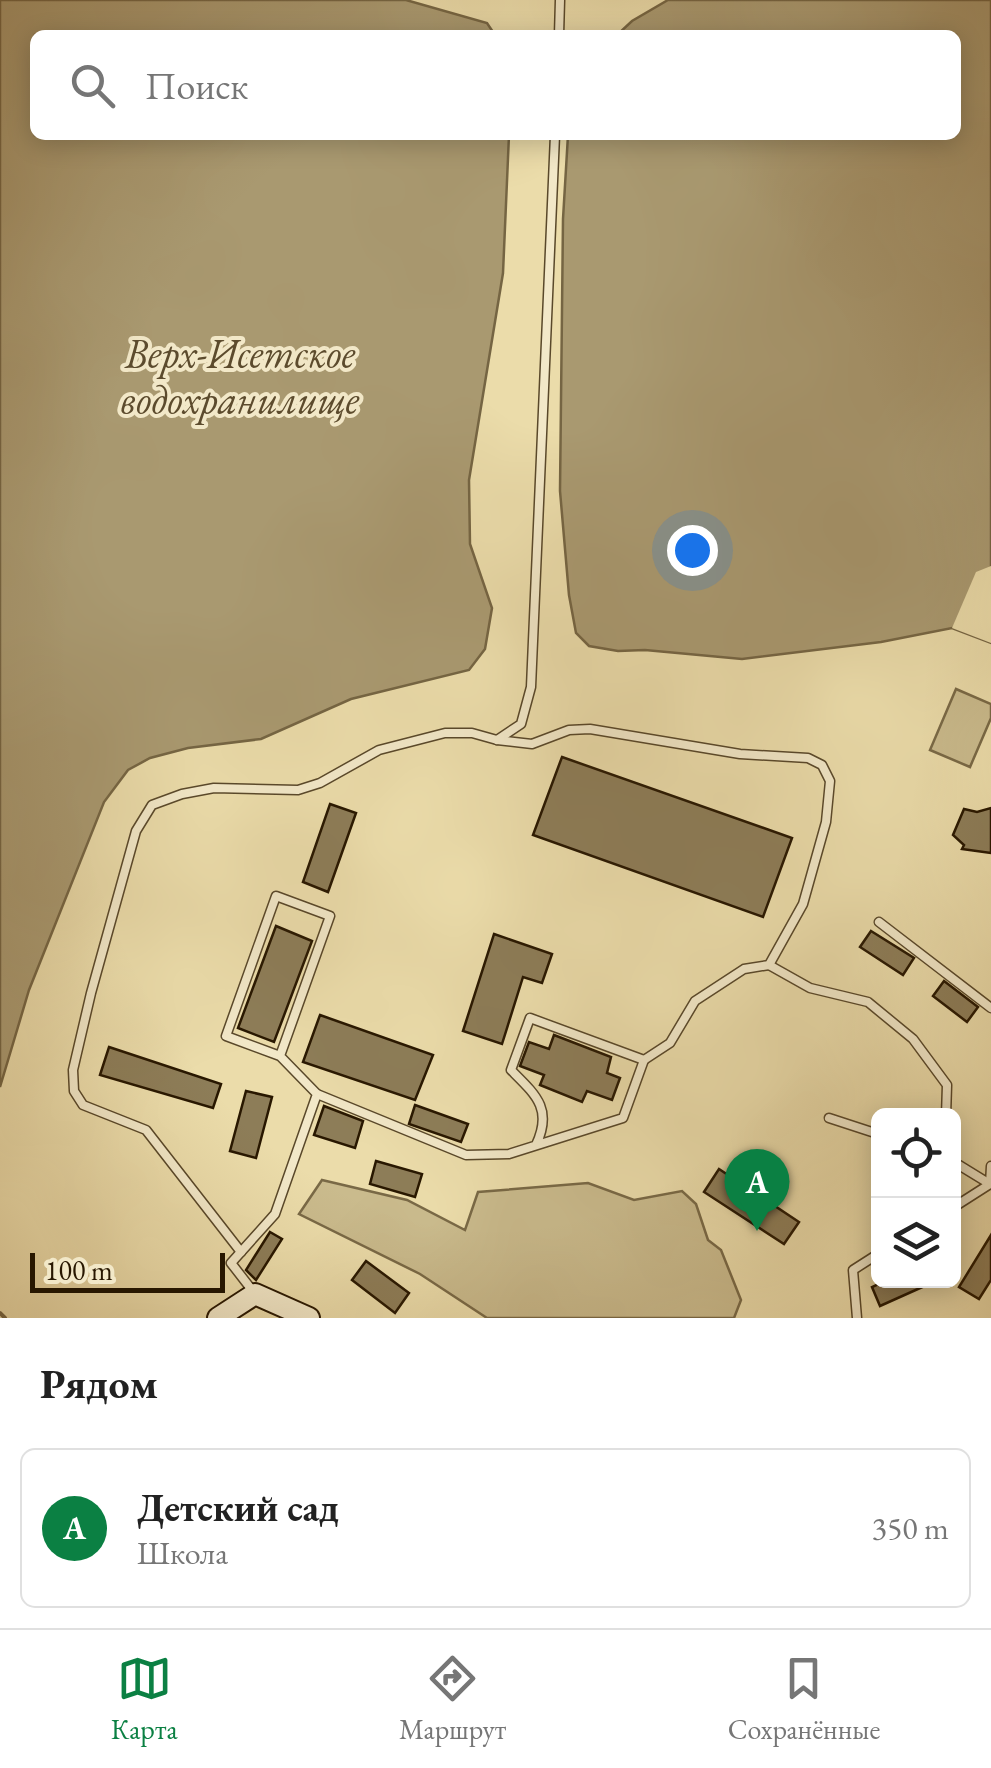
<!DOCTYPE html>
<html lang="ru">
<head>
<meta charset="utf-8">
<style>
	:root { --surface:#fff; --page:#f2f2f2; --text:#222; --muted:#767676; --line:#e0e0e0; --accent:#0b8043 }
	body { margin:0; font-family:"EB Garamond",serif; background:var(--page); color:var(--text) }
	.controls { position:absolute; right:30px; bottom:30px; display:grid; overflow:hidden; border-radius:15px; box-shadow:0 5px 25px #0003 }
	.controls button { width:90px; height:90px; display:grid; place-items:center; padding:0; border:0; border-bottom:2px solid var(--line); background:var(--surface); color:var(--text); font:50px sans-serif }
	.scale { position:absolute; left:30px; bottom:25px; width:195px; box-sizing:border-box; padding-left:10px; border:5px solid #281700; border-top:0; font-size:28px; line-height:35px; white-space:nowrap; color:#281700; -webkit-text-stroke:8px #f2e8c8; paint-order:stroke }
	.you { position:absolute; left:692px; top:550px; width:35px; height:35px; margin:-25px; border:8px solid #fff; border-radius:50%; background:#1a73e8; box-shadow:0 0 0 15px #1a73e833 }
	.badge { display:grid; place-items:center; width:65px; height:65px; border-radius:50%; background:var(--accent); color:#fff; font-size:32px; font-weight:700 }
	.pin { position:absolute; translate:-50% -82px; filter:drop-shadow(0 2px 5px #0008) }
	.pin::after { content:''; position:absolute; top:52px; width:35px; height:30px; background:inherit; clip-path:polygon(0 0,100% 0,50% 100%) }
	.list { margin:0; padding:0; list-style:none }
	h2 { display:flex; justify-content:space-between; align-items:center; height:130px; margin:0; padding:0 40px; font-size:42px }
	h2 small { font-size:32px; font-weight:400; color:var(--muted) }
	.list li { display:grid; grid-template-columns:65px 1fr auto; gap:30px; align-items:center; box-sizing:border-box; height:160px; margin:0 20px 20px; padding:0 20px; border:2px solid var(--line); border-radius:15px }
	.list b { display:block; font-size:38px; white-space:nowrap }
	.list p { margin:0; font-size:32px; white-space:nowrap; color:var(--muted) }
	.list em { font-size:32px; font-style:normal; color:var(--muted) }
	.icon { flex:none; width:55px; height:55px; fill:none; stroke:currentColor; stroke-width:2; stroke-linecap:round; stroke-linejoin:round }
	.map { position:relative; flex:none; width:991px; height:1318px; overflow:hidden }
	.search { position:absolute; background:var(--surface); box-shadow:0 5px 25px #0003; left:30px; right:30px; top:30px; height:110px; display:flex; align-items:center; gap:25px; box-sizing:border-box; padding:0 35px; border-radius:15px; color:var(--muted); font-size:38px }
	.sheet { height:310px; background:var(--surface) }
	nav { display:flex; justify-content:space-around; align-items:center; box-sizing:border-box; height:140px; border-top:2px solid var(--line); background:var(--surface); font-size:28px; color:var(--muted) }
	nav a { display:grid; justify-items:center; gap:5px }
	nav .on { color:var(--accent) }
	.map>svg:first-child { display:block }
	.green { fill:#cabb8d; stroke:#796946; stroke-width:2.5 }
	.water { fill:#a99970; stroke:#756543; stroke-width:2.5 }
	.pier { fill:#ebdcaa }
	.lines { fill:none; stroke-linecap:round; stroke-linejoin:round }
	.stream { stroke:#756543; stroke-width:4 }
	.building { fill:#8d7d58; stroke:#281700; stroke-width:2.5 }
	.lane-casing { stroke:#59482a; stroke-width:11 }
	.secondary-casing { stroke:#281700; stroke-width:24 }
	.lane { stroke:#f2e8c8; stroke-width:8 }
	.secondary { stroke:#f2e8c8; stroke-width:20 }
	.labels { text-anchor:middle; stroke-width:8; stroke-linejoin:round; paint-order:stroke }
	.water-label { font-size:40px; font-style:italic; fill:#5c4b2d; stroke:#f2e8c8 }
</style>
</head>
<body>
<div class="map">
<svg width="991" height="1318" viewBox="0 0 991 1318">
	<rect width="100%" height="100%" fill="#ebdcaa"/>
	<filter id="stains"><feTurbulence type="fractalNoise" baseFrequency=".002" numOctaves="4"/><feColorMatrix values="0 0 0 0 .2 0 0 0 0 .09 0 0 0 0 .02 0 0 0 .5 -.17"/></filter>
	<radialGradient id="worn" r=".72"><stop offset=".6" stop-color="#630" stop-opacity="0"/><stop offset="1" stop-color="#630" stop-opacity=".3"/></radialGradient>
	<g class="green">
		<polygon points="956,689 991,704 991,718 970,767 930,750"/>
		<polygon points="322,1180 407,1200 465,1230 478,1192 588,1183 634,1200 682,1191 696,1204 708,1240 721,1250 741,1300 734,1318 487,1318 420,1274 299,1214"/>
	</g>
	<g class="water">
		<polygon points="0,0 406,0 487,23 495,35 35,35 35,135 509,135 503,273 469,480 470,544 492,608 485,649 469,670 351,699 261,739 188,748 150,758 128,770 104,802 29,990 0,1087"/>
		<polygon points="668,0 991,0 991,643 952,628 881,642 742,659 645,650 618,651 589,646 576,633 569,595 560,491 563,219 568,135 956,135 956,35 617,35 632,21"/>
	</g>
	<polygon class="pier" points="991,566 991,643 952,628 976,572"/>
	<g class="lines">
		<polyline class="stream" points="0,1313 5,1318"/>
	</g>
	<g class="building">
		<polygon points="562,757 792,838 763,917 533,835"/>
		<polygon points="330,804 356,813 328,892 303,882"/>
		<polygon points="991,808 991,853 962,849 964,845 953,835 964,809 977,812"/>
		<polygon points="276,926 312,941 274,1042 238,1028"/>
		<polygon points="871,931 914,958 903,975 860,947"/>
		<polygon points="494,934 552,954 542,983 523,977 502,1044 463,1031"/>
		<polygon points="944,981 978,1007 967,1022 933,996"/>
		<polygon points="320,1015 433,1055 415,1100 303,1062"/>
		<polygon points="554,1035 611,1057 607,1073 620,1078 612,1100 587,1091 582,1102 540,1085 544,1075 520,1066 529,1042 549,1049"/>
		<polygon points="109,1047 221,1084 213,1108 100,1075"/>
		<polygon points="246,1091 272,1097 256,1158 230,1151"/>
		<polygon points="415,1105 468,1124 461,1142 409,1124"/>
		<polygon points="324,1106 363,1121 355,1148 314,1135"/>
		<polygon points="376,1161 422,1174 415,1197 370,1184"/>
		<polygon points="719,1169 749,1189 752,1184 772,1197 769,1202 799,1222 784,1244 704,1192"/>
		<polygon points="270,1232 282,1239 256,1280 246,1270"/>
		<polygon points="991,1235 991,1280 979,1299 959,1287"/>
		<polygon points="366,1261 409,1293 395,1313 352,1280"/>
		<polygon points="887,1280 938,1280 880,1306 872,1287"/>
	</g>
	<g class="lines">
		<defs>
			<g id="lane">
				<polyline points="559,35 560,0"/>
				<polyline points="497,740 521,724 531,687 555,135"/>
				<polyline points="879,922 991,1008"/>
				<polyline points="769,965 810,988 868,1002 913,1039 947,1085 946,1116"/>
				<path d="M317 1094 466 1155 509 1154 623 1118 644 1060 530 1018 511 1070C536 1095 553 1109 536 1145"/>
				<polyline points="829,1118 878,1134"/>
				<polyline points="954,1162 990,1184"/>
				<polyline points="954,1207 990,1184 991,1166"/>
				<polyline points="241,1252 146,1130 83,1105 74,1091 73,1070 91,993 136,831 152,805 182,794 214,788 298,790 320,783 379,750 445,733 472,733 497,740 532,744 569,730 590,729 740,754 808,758 822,765 830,781 826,822 803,904 769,965 744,969 695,1001 670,1043 644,1060"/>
				<polyline points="252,1290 231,1263 275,1214 317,1094 280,1056 226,1036 276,896 330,916 280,1056"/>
				<polyline points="857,1318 853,1270 878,1254"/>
			</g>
			<polyline id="secondary" points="218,1318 255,1294 309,1318"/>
		</defs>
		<use href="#lane" class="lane-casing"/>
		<use href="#secondary" class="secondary-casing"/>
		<use href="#lane" class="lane"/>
		<use href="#secondary" class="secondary"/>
	</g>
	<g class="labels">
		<g class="water-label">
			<text x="240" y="367">Верх-Исетское<tspan x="240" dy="46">водохранилище</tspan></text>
		</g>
	</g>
	<rect width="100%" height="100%" filter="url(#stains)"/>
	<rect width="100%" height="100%" fill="url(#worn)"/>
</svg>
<div class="controls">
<button><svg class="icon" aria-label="locate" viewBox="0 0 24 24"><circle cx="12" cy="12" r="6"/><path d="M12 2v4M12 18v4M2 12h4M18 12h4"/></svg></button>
<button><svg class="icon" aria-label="layers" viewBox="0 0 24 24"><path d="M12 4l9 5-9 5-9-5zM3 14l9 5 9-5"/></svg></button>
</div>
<div class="scale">100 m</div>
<div class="you"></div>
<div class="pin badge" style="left:757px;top:1231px">A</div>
<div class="search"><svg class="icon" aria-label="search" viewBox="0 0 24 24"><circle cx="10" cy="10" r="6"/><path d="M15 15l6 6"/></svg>Поиск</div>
</div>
<section class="sheet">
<h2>Рядом<small></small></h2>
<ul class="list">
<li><span class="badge">A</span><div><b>Детский сад</b><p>Школа</p></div><em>350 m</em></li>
</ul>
</section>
<nav>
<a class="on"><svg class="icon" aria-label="map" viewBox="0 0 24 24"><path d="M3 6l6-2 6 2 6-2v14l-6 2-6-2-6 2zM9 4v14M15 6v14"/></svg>Карта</a>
<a><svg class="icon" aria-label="directions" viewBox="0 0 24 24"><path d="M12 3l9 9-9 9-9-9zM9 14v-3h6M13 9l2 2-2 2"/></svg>Маршрут</a>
<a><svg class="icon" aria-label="saved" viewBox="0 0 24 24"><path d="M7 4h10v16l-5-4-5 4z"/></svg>Сохранённые</a>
</nav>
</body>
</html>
